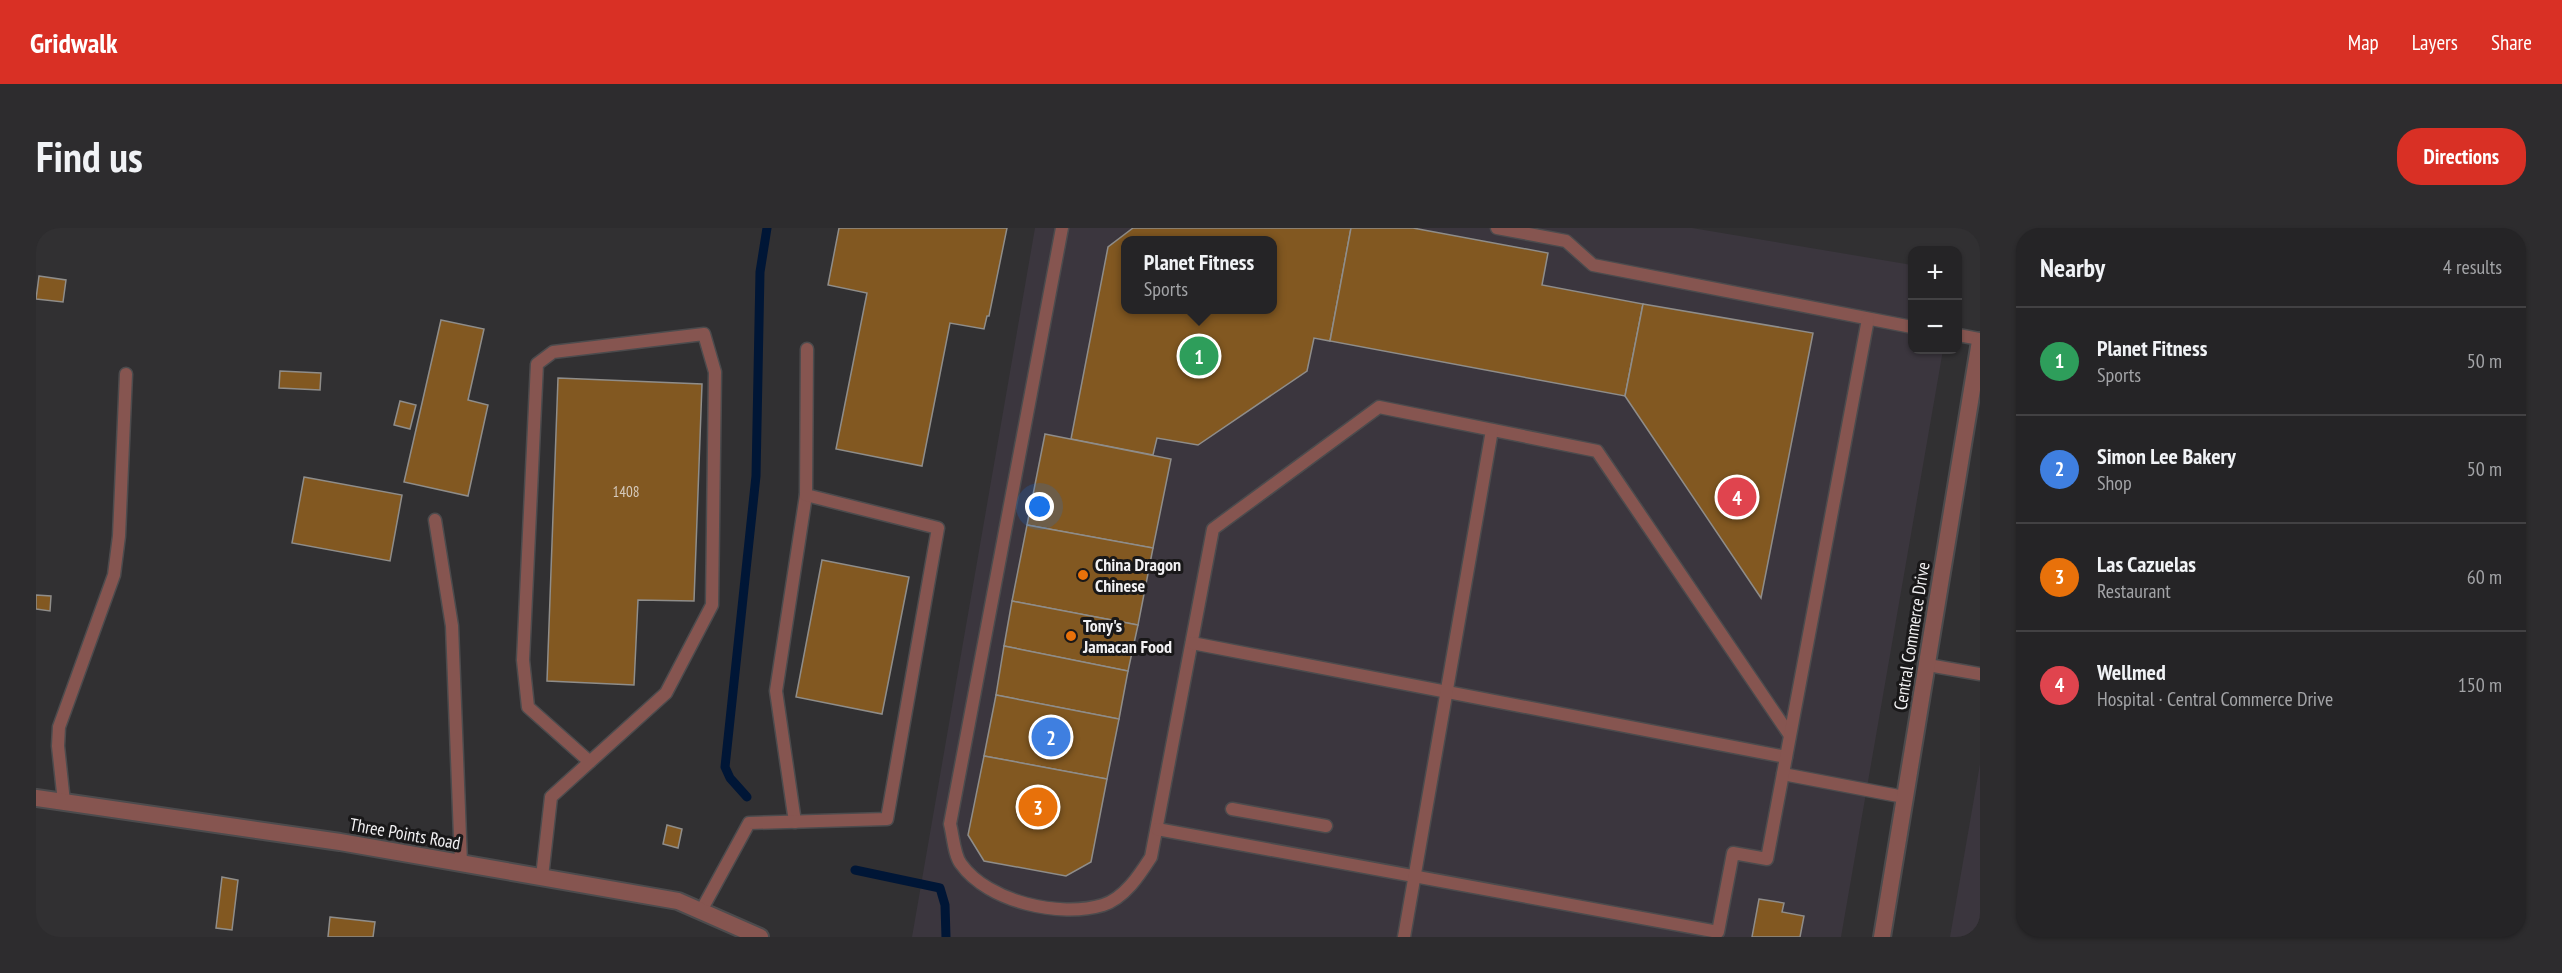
<!DOCTYPE html>
<html lang="en">
<head>
<meta charset="utf-8">
<style>
	:root { --surface:#252426; --page:#2d2c2e; --text:#f1f3f6; --muted:#a3a4a7; --line:#424143; --accent:#d93025 }
	body { margin:0; font-family:"PT Sans Narrow",sans-serif; background:var(--page); color:var(--text) }
	.controls { position:absolute; right:18px; top:18px; display:grid; overflow:hidden; border-radius:12px; box-shadow:0 2px 4px #0004 }
	.controls button { width:54px; height:54px; display:grid; place-items:center; padding:0; border:0; border-bottom:2px solid var(--line); background:var(--surface); color:var(--text); font:30px sans-serif }
	.you { position:absolute; left:1004px; top:279px; width:21px; height:21px; margin:-15px; border:4px solid #fff; border-radius:50%; background:#1a73e8; box-shadow:0 0 0 9px #1a73e833 }
	.badge { display:grid; place-items:center; width:39px; height:39px; border-radius:50%; background:var(--accent); color:#fff; font-size:20px; font-weight:700 }
	.pin { position:absolute; translate:-50% -50%; border:3px solid #fff; box-shadow:0 2px 6px #0006 }
	.popup { position:absolute; left:1085px; top:8px; width:156px; height:78px; box-sizing:border-box; display:grid; place-content:center; border-radius:12px; background:var(--surface); filter:drop-shadow(0 2px 4px #0005); font-size:20px; white-space:nowrap; color:var(--muted) }
	.popup b { font-size:22px; color:var(--text) }
	.popup::after { content:''; position:absolute; left:50%; top:100%; margin-left:-12px; border:12px solid transparent; border-top-color:var(--surface) }
	.list { margin:0; padding:0; list-style:none }
	h2 { display:flex; justify-content:space-between; align-items:center; height:78px; margin:0; padding:0 24px; font-size:26px }
	h2 small { font-size:20px; font-weight:400; color:var(--muted) }
	.list li { display:grid; grid-template-columns:39px 1fr auto; gap:18px; align-items:center; box-sizing:border-box; height:108px; padding:0 24px; border-top:2px solid var(--line) }
	.list b { display:block; font-size:22px; white-space:nowrap }
	.list p { margin:0; font-size:20px; white-space:nowrap; color:var(--muted) }
	.list em { font-size:20px; font-style:normal; color:var(--muted) }
	.map { position:relative; flex:none; width:1944px; height:709px; overflow:hidden; border-radius:24px }
	header { display:flex; align-items:center; gap:36px; box-sizing:border-box; height:84px; padding:0 30px; background:var(--accent); color:#fff }
	header strong { font-size:28px }
	nav { display:flex; gap:33px; margin-inline-start:auto; font-size:21px }
	.intro { display:flex; align-items:center; justify-content:space-between; box-sizing:border-box; height:144px; padding:0 36px }
	h1 { margin:0; font-size:42px }
	.button { padding:15px 27px; border-radius:24px; background:var(--accent); color:#fff; font-size:21px; font-weight:700 }
	main { display:flex; gap:36px; padding:0 36px }
	aside { flex:1; background:var(--surface); border-radius:24px; box-shadow:0 2px 4px #0004 }
	.map>svg:first-child { display:block }
	.built { fill:#3b363e; fill-rule:evenodd }
	.lines { fill:none; stroke-linecap:round; stroke-linejoin:round }
	.stream { stroke:#001636; stroke-width:9 }
	.building { fill:#825821; stroke:#8f8d8a; stroke-width:1.5; fill-rule:evenodd }
	.service-casing { stroke:#4c4b4d; stroke-width:15 }
	.minor-casing { stroke:#4c4b4d; stroke-width:20 }
	.tertiary-casing { stroke:#4c4b4d; stroke-width:20 }
	.service { stroke:#865550; stroke-width:12 }
	.minor { stroke:#865550; stroke-width:16 }
	.tertiary { stroke:#865550; stroke-width:16 }
	.food-dot { fill:#e8710a; stroke:#191819; stroke-width:2 }
	.labels { text-anchor:middle; stroke-width:6; stroke-linejoin:round; paint-order:stroke }
	.number-label { font-size:15px; fill:#d6cbbe }
	.poi-label { font-size:18px; font-weight:bold; fill:#f2f1f3; stroke:#191819; text-anchor:start }
	.street-label { font-size:18px; fill:#f2f1f3; stroke:#191819 }
</style>
</head>
<body>
<header>
<strong>Gridwalk</strong>
<nav><a>Map</a><a>Layers</a><a>Share</a></nav>
</header>
<div class="intro"><h1>Find us</h1><a class="button">Directions</a></div>
<main>
<div class="map">
<svg width="1944" height="709" viewBox="0 0 1944 709">
	<rect width="100%" height="100%" fill="#313032"/>
	<g class="built">
		<path d="M999 0H1656L1876 37V122H1907L1805 709H876ZM1090 12H1236V82H1090Z"/>
		<polygon points="1944,536 1944,709 1914,709"/>
	</g>
	<g class="lines">
		<g class="stream">
			<polyline points="711,569 694,550 689,539 720,248 724,44 731,0"/>
			<polyline points="819,642 904,660 909,677 910,709"/>
		</g>
	</g>
	<g class="building">
		<polygon points="803,0 971,0 953,88 951,88 948,101 914,95 886,238 800,221 831,65 792,57"/>
		<path d="M1097 0H1315L1294 113 1278 110 1271 143 1162 217 1121 210 1117 227 1035 211 1072 19ZM1090 12H1236V82H1090Z"/>
		<polygon points="1315,0 1377,0 1512,25 1506,57 1607,76 1589,168 1294,113"/>
		<polygon points="3,48 30,52 27,74 0,71"/>
		<polygon points="1607,76 1777,105 1725,370 1589,168"/>
		<polygon points="405,92 448,101 432,172 452,177 432,268 368,254"/>
		<polygon points="244,143 285,145 284,162 243,160"/>
		<polygon points="522,150 666,156 658,373 602,372 598,457 511,453"/>
		<polygon points="364,173 380,177 374,201 358,197"/>
		<polygon points="1009,206 1135,231 1117,320 991,297"/>
		<polygon points="268,249 366,267 354,333 256,315"/>
		<polygon points="991,297 1117,320 1102,397 976,373"/>
		<polygon points="786,332 873,349 846,486 760,469"/>
		<polygon points="0,367 15,368 14,383 0,381"/>
		<polygon points="976,373 1102,397 1092,443 968,418"/>
		<polygon points="968,418 1092,443 1083,491 960,467"/>
		<polygon points="960,467 1083,491 1071,551 948,528"/>
		<polygon points="948,528 1071,551 1055,634 1030,648 948,633 932,607"/>
		<polygon points="631,597 646,601 642,620 627,616"/>
		<polygon points="186,649 202,652 196,702 180,700"/>
		<polygon points="1723,671 1748,675 1746,684 1768,688 1764,709 1716,709"/>
		<polygon points="294,689 339,694 337,709 292,709"/>
	</g>
	<g class="lines">
		<defs>
			<g id="service">
				<path d="M1026 0 914 596C917 607 918 627 925 636 952 674 1024 690 1067 677 1089 670 1104 646 1115 629L1177 301 1343 179 1561 223 1753 506"/>
				<polyline points="1461,0 1530,13 1557,37 1876,99"/>
				<polyline points="1922,107 1944,111"/>
				<polyline points="399,292 416,398 425,635"/>
				<polyline points="1156,415 1750,529"/>
				<polyline points="1892,437 1944,446"/>
				<polyline points="1747,546 1868,569"/>
				<polyline points="28,574 22,518 23,499 78,347 83,308 90,146"/>
				<polyline points="1196,581 1290,598"/>
				<polyline points="759,594 740,463 770,267"/>
				<polyline points="1121,601 1682,704 1697,625 1731,631 1832,91"/>
				<polyline points="506,649 515,569 630,465 676,377 679,144 668,106 517,124 501,136 487,432 492,479 554,534"/>
				<polyline points="665,683 713,595 851,591 902,300 770,267 771,121"/>
				<polyline points="1368,709 1456,202"/>
			</g>
			<polyline id="minor" points="0,570 304,614 642,673 724,709"/>
			<polyline id="tertiary" points="1846,709 1944,113"/>
		</defs>
		<use href="#service" class="service-casing"/>
		<use href="#minor" class="minor-casing"/>
		<use href="#tertiary" class="tertiary-casing"/>
		<use href="#service" class="service"/>
		<use href="#minor" class="minor"/>
		<use href="#tertiary" class="tertiary"/>
	</g>
	<g class="food-dot">
		<circle cx="1047" cy="347" r="6"/>
		<circle cx="1035" cy="408" r="6"/>
	</g>
	<g class="labels">
		<g class="number-label">
			<text x="590" y="269">1408</text>
		</g>
		<g class="poi-label">
			<text x="1059" y="343">China Dragon<tspan x="1059" dy="21">Chinese</tspan></text>
			<text x="1047" y="404">Tony's<tspan x="1047" dy="21">Jamacan Food</tspan></text>
		</g>
		<g class="street-label">
			<text transform="translate(1876 408) rotate(-81)" y="6">Central Commerce Drive</text>
			<text transform="translate(369 606) rotate(10)" y="6">Three Points Road</text>
		</g>
	</g>
</svg>
<div class="controls">
<button>+</button>
<button>−</button>
</div>
<div class="you"></div>
<div class="pin badge" style="left:1163px;top:128px;background:#2e9e5b">1</div>
<div class="popup"><b>Planet Fitness</b>Sports</div>
<div class="pin badge" style="left:1015px;top:509px;background:#3f7fe0">2</div>
<div class="pin badge" style="left:1002px;top:579px;background:#e8710a">3</div>
<div class="pin badge" style="left:1701px;top:269px;background:#e0444e">4</div>
</div>
<aside>
<h2>Nearby<small>4 results</small></h2>
<ul class="list">
<li><span class="badge" style="background:#2e9e5b">1</span><div><b>Planet Fitness</b><p>Sports</p></div><em>50 m</em></li>
<li><span class="badge" style="background:#3f7fe0">2</span><div><b>Simon Lee Bakery</b><p>Shop</p></div><em>50 m</em></li>
<li><span class="badge" style="background:#e8710a">3</span><div><b>Las Cazuelas</b><p>Restaurant</p></div><em>60 m</em></li>
<li><span class="badge" style="background:#e0444e">4</span><div><b>Wellmed</b><p>Hospital · Central Commerce Drive</p></div><em>150 m</em></li>
</ul>
</aside>
</main>
</body>
</html>
